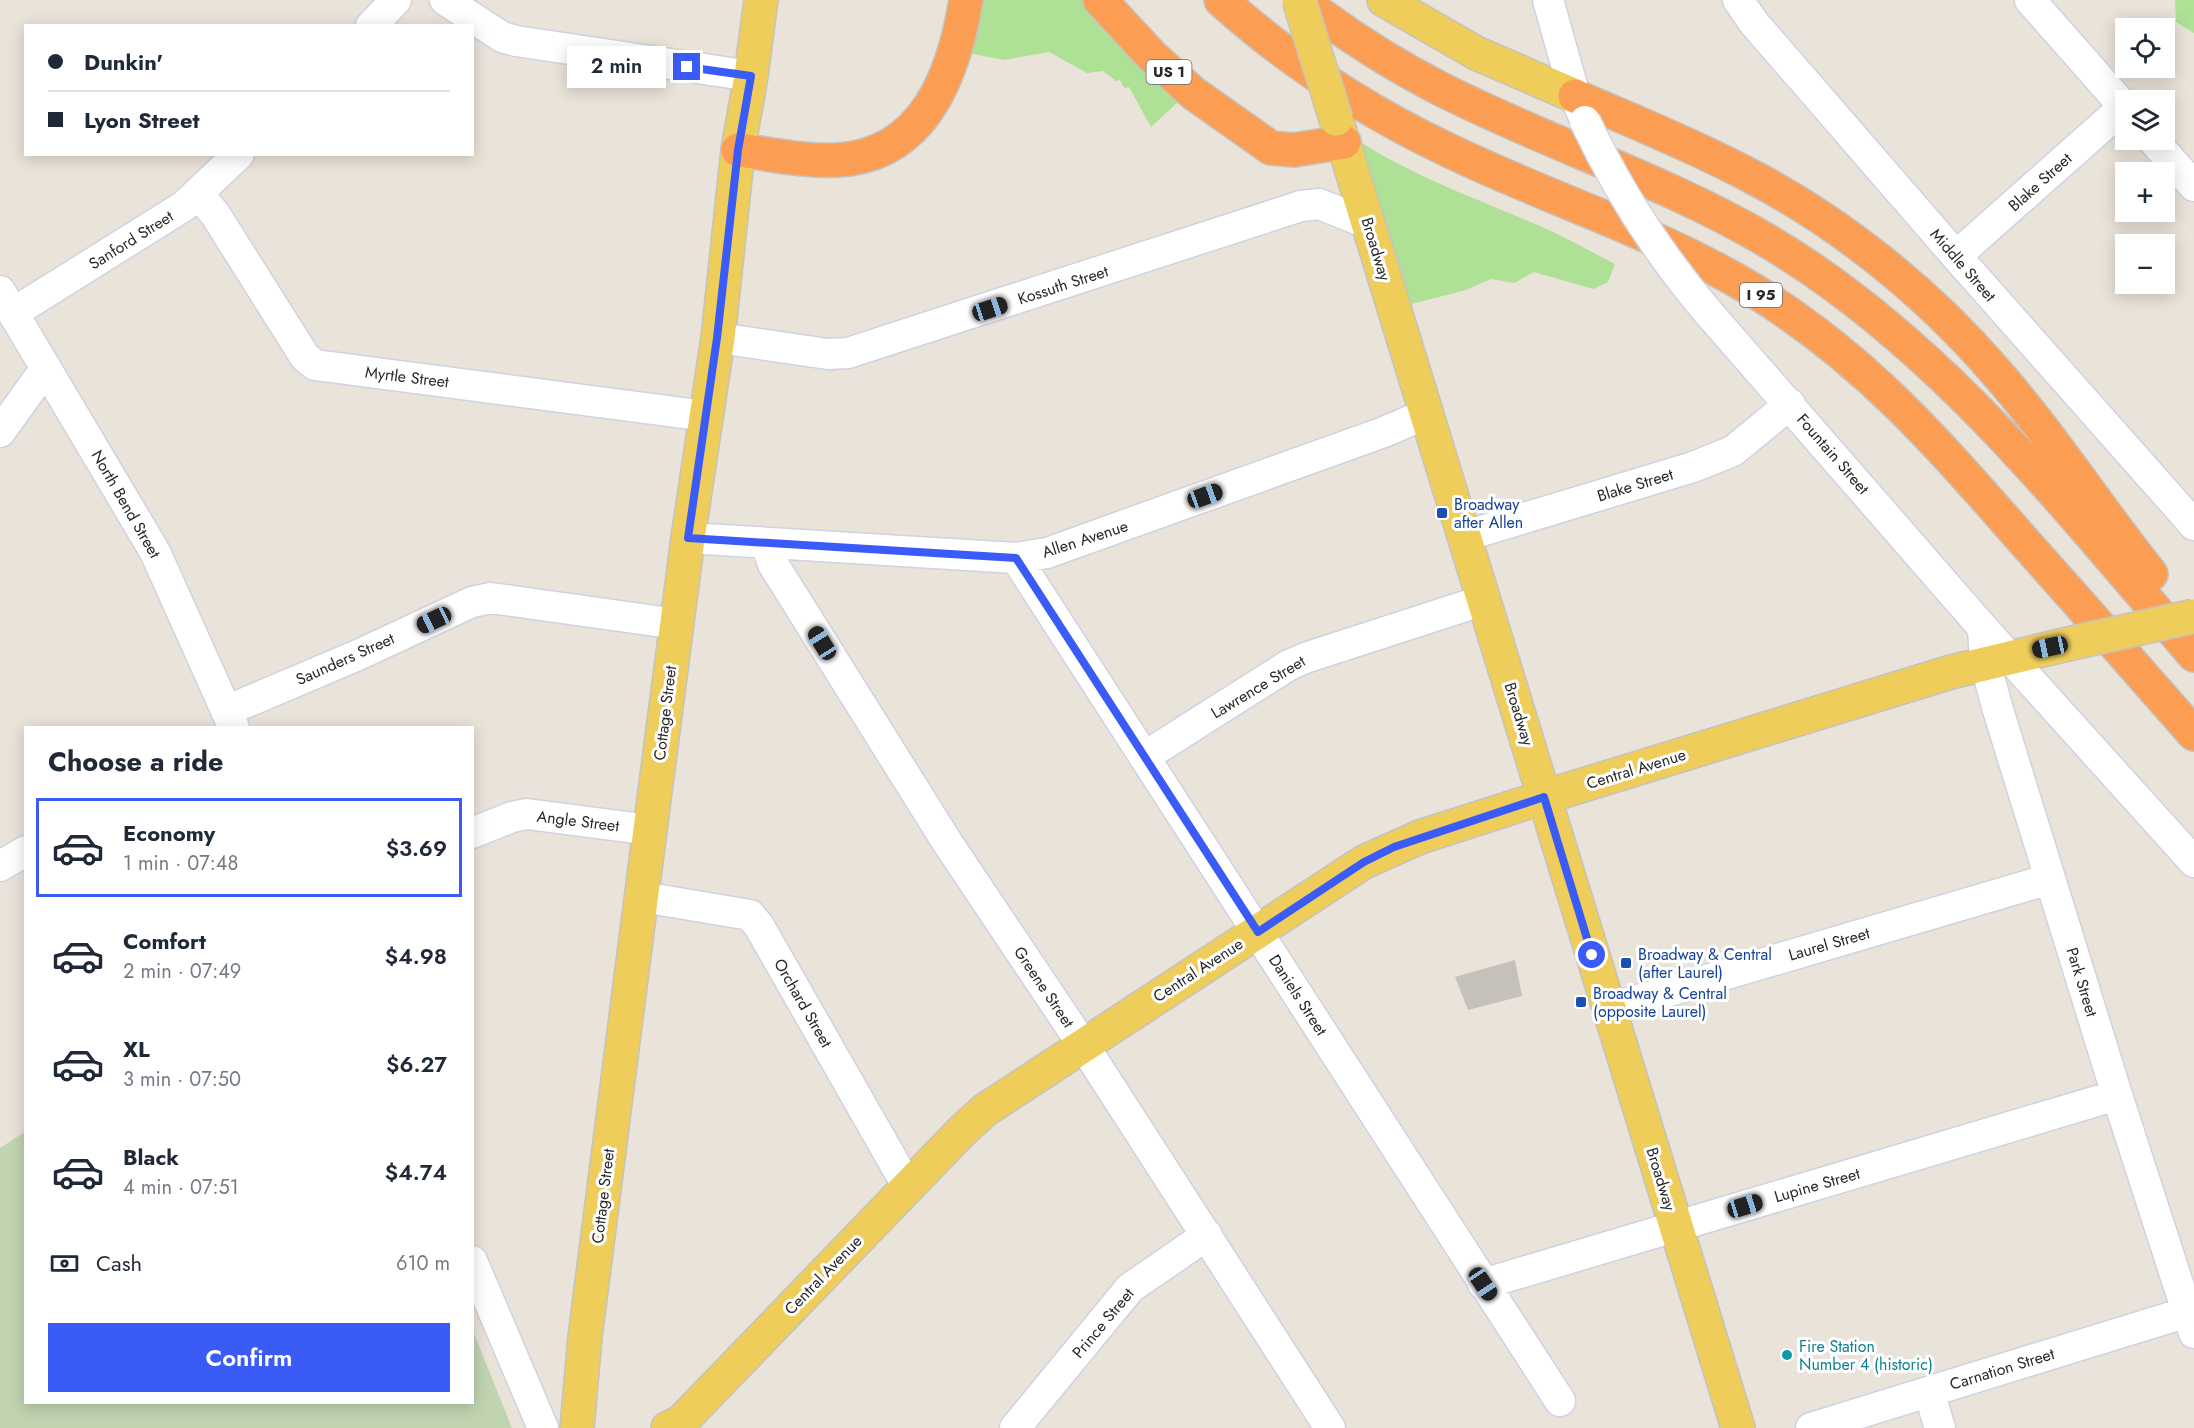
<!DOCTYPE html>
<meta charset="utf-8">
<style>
:root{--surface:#fff;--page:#f6f6f7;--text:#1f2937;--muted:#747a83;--line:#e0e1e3;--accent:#3a5bf6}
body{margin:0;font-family:Jost,sans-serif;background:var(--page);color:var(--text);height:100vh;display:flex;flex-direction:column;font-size:22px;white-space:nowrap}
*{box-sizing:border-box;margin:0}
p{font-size:20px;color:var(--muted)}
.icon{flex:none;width:33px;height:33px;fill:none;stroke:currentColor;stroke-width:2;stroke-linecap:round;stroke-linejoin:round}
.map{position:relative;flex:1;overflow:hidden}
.sheet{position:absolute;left:24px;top:726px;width:450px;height:678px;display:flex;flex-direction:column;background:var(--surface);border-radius:0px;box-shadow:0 3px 15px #0003}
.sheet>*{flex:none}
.guide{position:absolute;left:24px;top:24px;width:450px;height:132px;border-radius:0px;box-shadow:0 3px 15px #0003;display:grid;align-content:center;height:132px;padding:0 24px;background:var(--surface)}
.fabs{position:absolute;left:2115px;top:18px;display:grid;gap:12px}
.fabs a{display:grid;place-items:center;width:60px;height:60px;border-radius:0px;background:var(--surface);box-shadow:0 3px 15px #0003;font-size:30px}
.end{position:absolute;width:27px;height:27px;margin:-14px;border:8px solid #3a5bf6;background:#fff;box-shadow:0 0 0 3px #fff}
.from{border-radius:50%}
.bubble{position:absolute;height:42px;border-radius:0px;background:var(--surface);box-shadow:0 3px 15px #0003;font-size:20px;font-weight:600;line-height:42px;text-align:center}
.car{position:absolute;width:18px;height:36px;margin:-18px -9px;border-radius:8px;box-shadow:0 0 4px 2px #0007;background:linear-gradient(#222 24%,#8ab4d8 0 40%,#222 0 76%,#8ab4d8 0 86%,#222 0)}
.guide b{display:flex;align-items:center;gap:21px;height:57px;font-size:22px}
.guide b+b{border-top:2px solid var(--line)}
.guide i{width:15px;height:15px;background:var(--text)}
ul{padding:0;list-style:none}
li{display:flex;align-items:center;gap:18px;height:99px;margin:0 12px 9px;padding:0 12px;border:3px solid transparent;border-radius:0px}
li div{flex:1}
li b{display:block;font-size:22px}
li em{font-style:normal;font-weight:600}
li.selected{border-color:var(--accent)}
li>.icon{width:54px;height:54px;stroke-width:1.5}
h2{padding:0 24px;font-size:27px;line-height:72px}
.pay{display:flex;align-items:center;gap:15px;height:66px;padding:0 24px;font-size:22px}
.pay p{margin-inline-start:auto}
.action{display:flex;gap:12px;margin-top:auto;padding:12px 24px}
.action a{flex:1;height:69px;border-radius:0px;background:var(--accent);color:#fff;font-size:24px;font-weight:600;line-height:69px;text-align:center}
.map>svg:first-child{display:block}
.green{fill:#aee196}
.cemetery{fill:#c1d4b1}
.building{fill:#c5c0b9}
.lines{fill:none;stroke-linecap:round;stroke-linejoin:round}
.minor-casing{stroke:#cfd2e1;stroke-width:33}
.major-casing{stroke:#c3c3c3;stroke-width:36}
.highway-casing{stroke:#c3c3c3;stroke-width:36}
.minor{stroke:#fff;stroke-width:30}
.major{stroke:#eecd5b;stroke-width:33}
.highway{stroke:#fb9e54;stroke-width:33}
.minor-bridge-casing{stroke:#cfd2e1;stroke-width:33;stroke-linecap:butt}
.major-bridge-casing{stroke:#c3c3c3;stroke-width:36;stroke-linecap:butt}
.minor-bridge{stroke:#fff;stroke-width:30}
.major-bridge{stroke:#eecd5b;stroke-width:33}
.route{stroke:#3a5bf6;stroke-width:8}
.transit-dot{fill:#1a4fb4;stroke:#fff;stroke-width:2}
.culture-dot{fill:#0f9aa8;stroke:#fff;stroke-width:2}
.labels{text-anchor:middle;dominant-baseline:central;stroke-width:6;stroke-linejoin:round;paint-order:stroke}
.shield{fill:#fff;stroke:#686868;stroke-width:1.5}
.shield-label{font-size:15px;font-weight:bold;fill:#282828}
.street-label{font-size:16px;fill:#282828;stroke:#fff}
.transit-label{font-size:16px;fill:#164399;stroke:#fff;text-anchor:start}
.culture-label{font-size:16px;fill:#0d838f;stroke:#fff;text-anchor:start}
</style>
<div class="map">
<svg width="2194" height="1428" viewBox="0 0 2194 1428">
<rect width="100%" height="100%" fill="#eae3d9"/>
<!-- green -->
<path class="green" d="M961,0H1100L1191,90L1151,127L1129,87L1124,88L1120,80L1116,81L1103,71L1087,73L1049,52L1004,60L953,50Z
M2175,0H2194V33L2176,22Z
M1342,129C1399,171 1463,193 1528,221C1558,233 1586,249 1615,264L1608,282L1593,289L1534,272L1514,283L1491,279L1466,290L1396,308Z"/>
<!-- cemetery -->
<path class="cemetery" d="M25,1132L26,1402H472L473,1331L512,1428H0V1148Z"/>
<!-- building -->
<path class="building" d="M1515,960L1522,996L1468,1010L1455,977Z"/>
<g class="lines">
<!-- minor casing -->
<g class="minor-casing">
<path id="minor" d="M445,0L502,37L516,41L751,76
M1548,0L1575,96L1583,115
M1738,0L1754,23L1956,256L2194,525
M2030,0L2126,109
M371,26L396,0
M2153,140L2194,186
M198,194L215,214L305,357L315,365L706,416
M1956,256L2124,107
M0,291L155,552L234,728
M1707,311L1983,628L2194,862
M13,313L184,206L239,154
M718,338L828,354L848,353L1301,206L1319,204L1367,223
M0,432L46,368
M1465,536L1693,467L1733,451L1790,404
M688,538L1016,558L1047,553L1384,432L1426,414
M766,543L773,564L947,842L1093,1060L1330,1428
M1016,558L1560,1401
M1983,628L1985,662L1998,710L2117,1095L2194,1333
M226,711L358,655L472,602L491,598L677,624
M1144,757L1289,665L1308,657L1484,600
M472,833L512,817L527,814L650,830
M0,866L26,851
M643,897L750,915L759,926L908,1187
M1608,1009L2050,879
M472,1261L543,1428
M1483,1284L2117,1095
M1929,1392L1940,1428
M1015,1428L1130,1288L1207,1235
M1811,1428L2194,1310"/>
</g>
<!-- major casing -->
<g class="major-casing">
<path id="major" d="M1384,0L1476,53L1575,96
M1336,119L1738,1428
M577,1428L585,1337L650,830L688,538L718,338L738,150L751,76L761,0
M668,1428L681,1422L962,1131L985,1110L1364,862L1420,837L1544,797L1951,672L2068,644"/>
</g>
<!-- highway casing -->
<g class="highway-casing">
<path id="highway" d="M1100,0L1152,56L1193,93L1271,148L1294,150L1344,142
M1221,0C1289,61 1366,111 1448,150C1549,199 1657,232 1753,290C1865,359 1936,441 2021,538C2079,603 2136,668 2194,734
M1301,0C1344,33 1390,63 1439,88C1546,143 1662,179 1766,240C1938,341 2065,506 2194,655
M1575,96C1632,121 1690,144 1745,173C1839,221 1927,292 1996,372C2052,436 2098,508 2151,574
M738,150C770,154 805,162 838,160C925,155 954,74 966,0"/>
</g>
<!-- minor -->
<use href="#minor" class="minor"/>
<!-- major -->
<use href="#major" class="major"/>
<!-- highway -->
<use href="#highway" class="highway"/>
<!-- minor-bridge casing -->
<g class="minor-bridge-casing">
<path id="minor-bridge" d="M1585,121C1618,191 1657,252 1707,311"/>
</g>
<!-- major-bridge casing -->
<g class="major-bridge-casing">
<path id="major-bridge" d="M1299,0L1336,119
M2068,644L2194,616"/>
</g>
<!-- minor-bridge -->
<use href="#minor-bridge" class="minor-bridge"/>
<!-- major-bridge -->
<use href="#major-bridge" class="major-bridge"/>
</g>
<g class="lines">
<!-- route -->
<path class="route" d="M687,67L751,76L738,150L717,338L688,538L1016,558L1258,932L1364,862L1394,847L1544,797L1592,955"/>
</g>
<!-- markers -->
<g class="transit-dot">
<rect x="1436" y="507" width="12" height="12" rx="3"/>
<rect x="1620" y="957" width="12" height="12" rx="3"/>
<rect x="1575" y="996" width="12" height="12" rx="3"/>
</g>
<circle class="culture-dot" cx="1787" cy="1355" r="6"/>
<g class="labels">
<!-- shield labels -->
<g class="shield">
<rect x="1146.5" y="60" width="45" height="24" rx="4.5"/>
<rect x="1740" y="283" width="42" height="24" rx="4.5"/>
</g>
<g class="shield-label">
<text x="1169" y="72">US 1</text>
<text x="1761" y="295">I 95</text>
</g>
<!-- street labels -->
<g class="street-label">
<text transform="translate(2040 182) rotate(-42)">Blake Street</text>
<text transform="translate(131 240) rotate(-32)">Sanford Street</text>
<text transform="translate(1376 249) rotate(73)">Broadway</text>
<text transform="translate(1963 265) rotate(49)">Middle Street</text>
<text transform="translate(1063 285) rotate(-18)">Kossuth Street</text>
<text transform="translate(407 377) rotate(7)">Myrtle Street</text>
<text transform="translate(1833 454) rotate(49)">Fountain Street</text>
<text transform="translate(1635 485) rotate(-17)">Blake Street</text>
<text transform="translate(126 504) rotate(60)">North Bend Street</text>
<text transform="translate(1085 539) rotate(-18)">Allen Avenue</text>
<text transform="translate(345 659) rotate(-24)">Saunders Street</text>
<text transform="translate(1258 687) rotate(-31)">Lawrence Street</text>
<text transform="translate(665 713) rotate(-83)">Cottage Street</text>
<text transform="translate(1519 714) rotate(73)">Broadway</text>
<text transform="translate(1636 769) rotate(-17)">Central Avenue</text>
<text transform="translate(578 821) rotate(7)">Angle Street</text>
<text transform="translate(1829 944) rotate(-16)">Laurel Street</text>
<text transform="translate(1198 970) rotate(-33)">Central Avenue</text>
<text transform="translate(2082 982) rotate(73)">Park Street</text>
<text transform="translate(1044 987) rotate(56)">Greene Street</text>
<text transform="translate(1298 995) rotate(57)">Daniels Street</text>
<text transform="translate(803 1003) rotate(60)">Orchard Street</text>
<text transform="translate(1661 1179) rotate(73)">Broadway</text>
<text transform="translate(1817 1185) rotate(-16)">Lupine Street</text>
<text transform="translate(603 1196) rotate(-83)">Cottage Street</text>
<text transform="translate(823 1275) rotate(-46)">Central Avenue</text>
<text transform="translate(1103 1323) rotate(-50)">Prince Street</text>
<text transform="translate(2002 1369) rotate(-17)">Carnation Street</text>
</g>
<!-- transit labels -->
<g class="transit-label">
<text x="1454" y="504">Broadway<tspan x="1454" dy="18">after Allen</tspan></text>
<text x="1638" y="954">Broadway &amp; Central<tspan x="1638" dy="18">(after Laurel)</tspan></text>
<text x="1593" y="993">Broadway &amp; Central<tspan x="1593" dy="18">(opposite Laurel)</tspan></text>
</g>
<!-- culture labels -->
<g class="culture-label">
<text x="1799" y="1346">Fire Station<tspan x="1799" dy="18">Number 4 (historic)</tspan></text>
</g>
</g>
</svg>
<div class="fabs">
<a><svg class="icon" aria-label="locate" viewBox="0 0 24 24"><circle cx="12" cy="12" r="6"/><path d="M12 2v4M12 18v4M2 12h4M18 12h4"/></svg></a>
<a><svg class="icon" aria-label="layers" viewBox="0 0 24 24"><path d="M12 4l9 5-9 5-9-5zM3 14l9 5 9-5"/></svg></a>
<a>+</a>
<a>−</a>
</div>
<i class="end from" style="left:1592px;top:955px"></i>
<i class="end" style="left:687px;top:67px"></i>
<div class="bubble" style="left:567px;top:46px;width:99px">2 min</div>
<i class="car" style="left:990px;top:309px;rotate:72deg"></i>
<i class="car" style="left:1205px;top:496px;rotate:70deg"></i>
<i class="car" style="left:434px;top:620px;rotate:245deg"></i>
<i class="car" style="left:822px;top:643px;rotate:328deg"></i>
<i class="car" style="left:2050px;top:647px;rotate:258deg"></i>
<i class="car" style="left:1745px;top:1206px;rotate:73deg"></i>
<i class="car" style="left:1483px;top:1284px;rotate:146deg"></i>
<div class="guide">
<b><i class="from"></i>Dunkin'</b>
<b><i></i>Lyon Street</b>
</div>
<section class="sheet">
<h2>Choose a ride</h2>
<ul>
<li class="selected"><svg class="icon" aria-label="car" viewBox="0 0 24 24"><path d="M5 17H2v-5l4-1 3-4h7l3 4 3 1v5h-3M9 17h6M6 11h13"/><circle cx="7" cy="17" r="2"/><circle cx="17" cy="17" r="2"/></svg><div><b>Economy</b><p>1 min · 07:48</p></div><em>$3.69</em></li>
<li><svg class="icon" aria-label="car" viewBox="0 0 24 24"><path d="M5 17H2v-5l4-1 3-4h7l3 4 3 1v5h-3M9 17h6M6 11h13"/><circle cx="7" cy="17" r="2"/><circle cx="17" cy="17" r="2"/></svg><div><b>Comfort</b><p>2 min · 07:49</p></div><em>$4.98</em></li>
<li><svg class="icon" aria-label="car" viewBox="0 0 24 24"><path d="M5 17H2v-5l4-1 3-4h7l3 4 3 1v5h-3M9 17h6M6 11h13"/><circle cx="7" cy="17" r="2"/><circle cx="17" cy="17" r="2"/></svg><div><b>XL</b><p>3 min · 07:50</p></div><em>$6.27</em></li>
<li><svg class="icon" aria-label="car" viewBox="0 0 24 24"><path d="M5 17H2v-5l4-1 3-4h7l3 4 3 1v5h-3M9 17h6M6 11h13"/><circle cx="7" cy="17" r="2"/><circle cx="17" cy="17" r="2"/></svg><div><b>Black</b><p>4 min · 07:51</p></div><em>$4.74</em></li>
</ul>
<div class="pay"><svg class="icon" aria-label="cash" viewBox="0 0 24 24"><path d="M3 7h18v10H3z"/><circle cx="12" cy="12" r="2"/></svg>Cash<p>610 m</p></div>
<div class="action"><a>Confirm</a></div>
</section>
</div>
